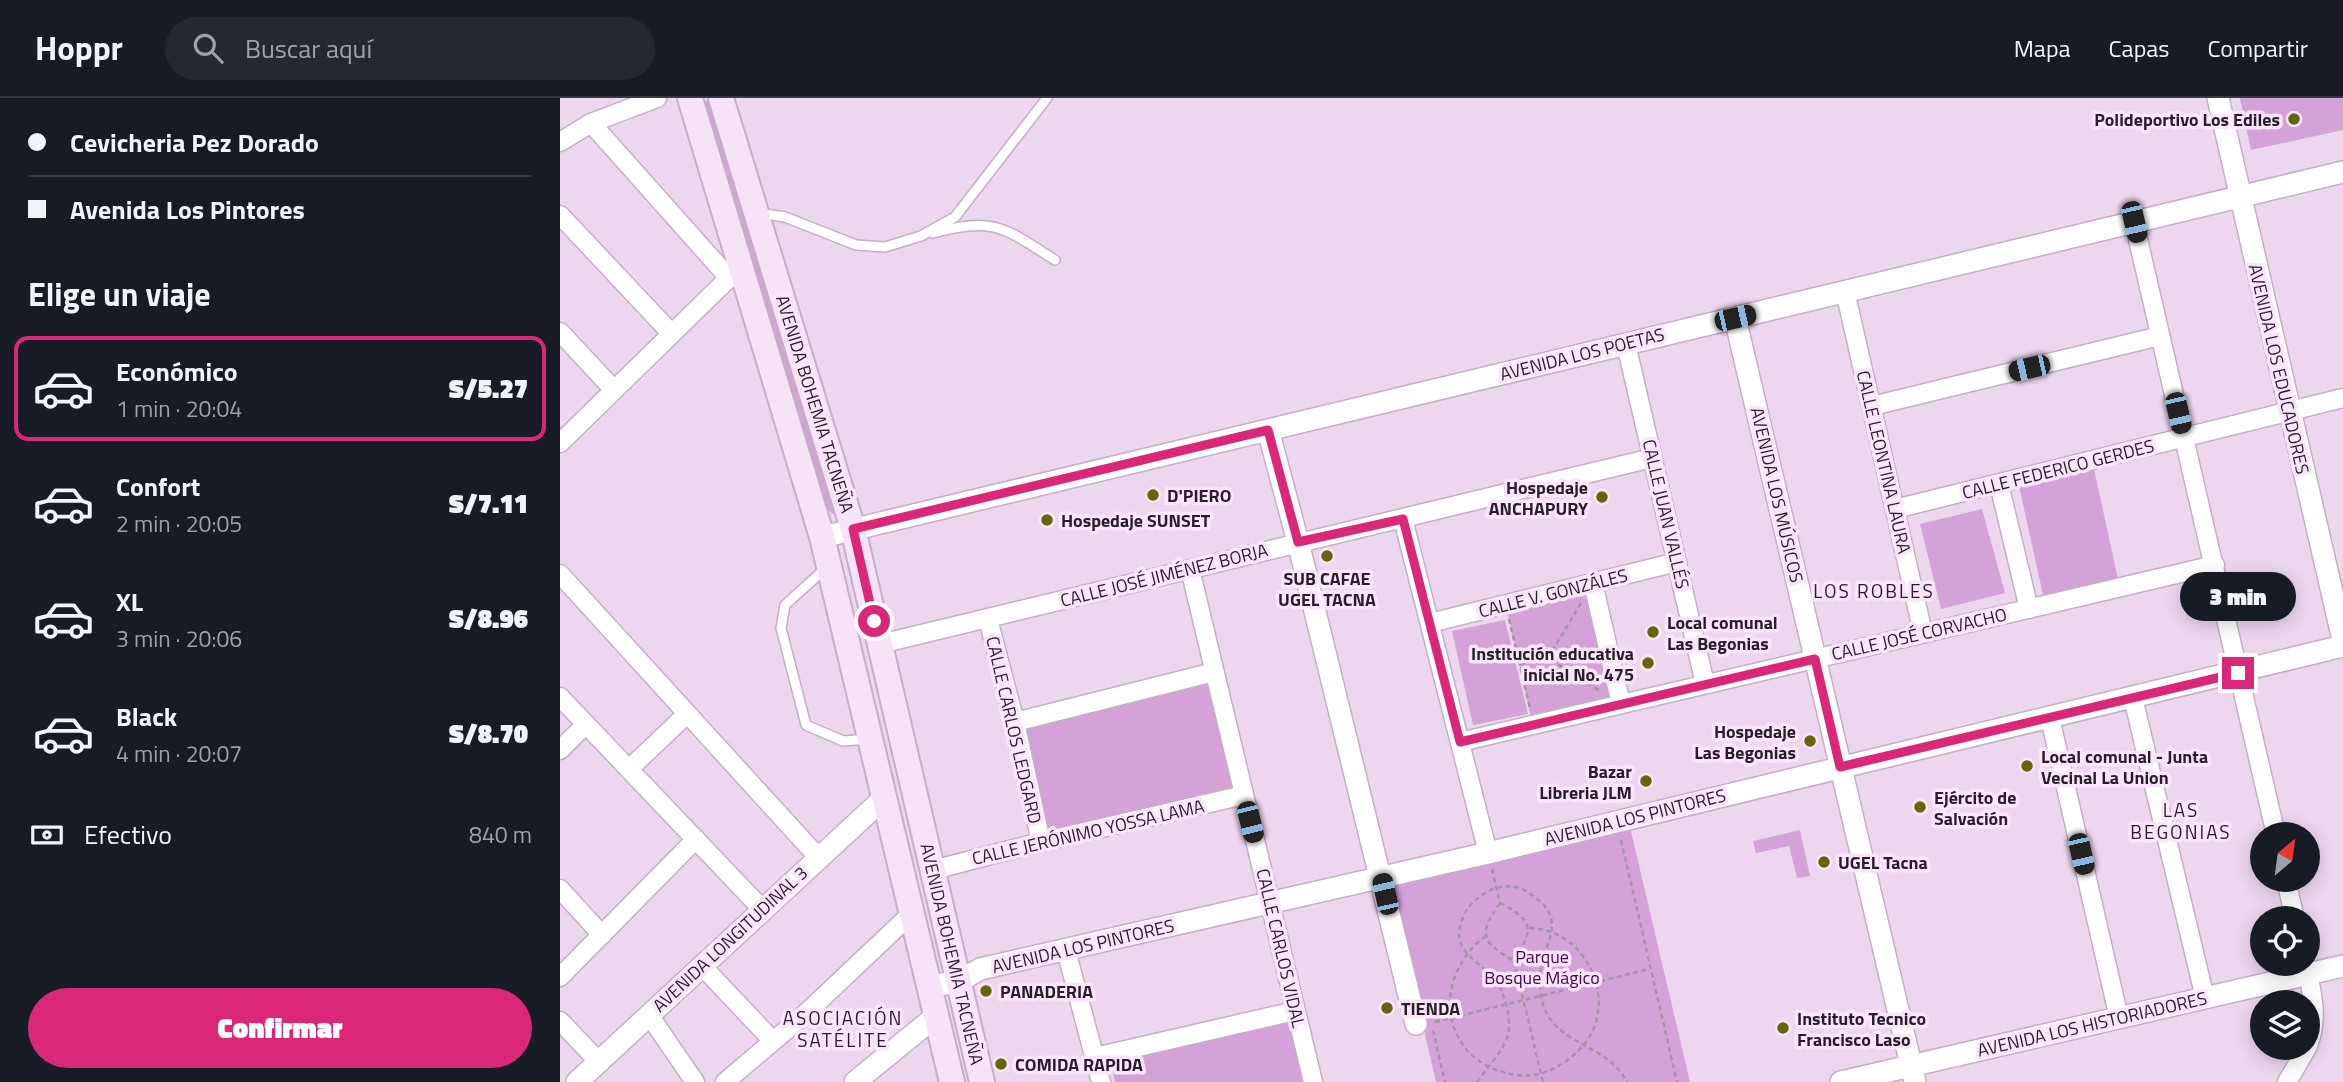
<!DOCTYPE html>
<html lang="es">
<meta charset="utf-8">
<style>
:root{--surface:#171b24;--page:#242831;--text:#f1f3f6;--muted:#9ea1a6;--line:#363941;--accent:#db2777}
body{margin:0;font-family:"Titillium Web",sans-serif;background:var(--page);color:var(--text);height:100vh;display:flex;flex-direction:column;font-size:26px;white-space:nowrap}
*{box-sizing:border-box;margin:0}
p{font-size:23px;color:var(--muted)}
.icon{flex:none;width:38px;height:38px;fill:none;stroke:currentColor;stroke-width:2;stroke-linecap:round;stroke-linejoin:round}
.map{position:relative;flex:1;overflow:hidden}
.drawer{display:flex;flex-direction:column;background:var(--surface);width:560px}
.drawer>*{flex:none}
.top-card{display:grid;align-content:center;height:154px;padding:0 28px;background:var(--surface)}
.needle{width:46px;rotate:29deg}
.fabs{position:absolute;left:1690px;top:724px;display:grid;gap:14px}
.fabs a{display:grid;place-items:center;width:70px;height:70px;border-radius:50%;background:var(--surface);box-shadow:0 4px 18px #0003;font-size:35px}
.end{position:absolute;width:32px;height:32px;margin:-16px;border:9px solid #db2777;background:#fff;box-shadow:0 0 0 4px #fff}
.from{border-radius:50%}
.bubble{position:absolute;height:49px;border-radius:24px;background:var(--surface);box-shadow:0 4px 18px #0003;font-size:23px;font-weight:800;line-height:49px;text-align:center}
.car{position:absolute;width:21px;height:42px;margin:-21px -10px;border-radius:9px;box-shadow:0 0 5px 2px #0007;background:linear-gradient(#222 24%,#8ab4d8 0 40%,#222 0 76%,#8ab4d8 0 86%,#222 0)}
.top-card b{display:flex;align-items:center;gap:24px;height:66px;font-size:26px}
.top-card b+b{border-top:2px solid var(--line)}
.top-card i{width:18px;height:18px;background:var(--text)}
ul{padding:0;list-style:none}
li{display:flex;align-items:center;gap:21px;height:105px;margin:0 14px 10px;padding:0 14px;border:4px solid transparent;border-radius:14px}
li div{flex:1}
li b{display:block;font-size:26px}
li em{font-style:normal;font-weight:800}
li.current{border-color:var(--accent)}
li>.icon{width:63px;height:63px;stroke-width:1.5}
h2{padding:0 28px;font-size:32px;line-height:84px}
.pay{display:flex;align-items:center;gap:18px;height:77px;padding:0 28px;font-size:26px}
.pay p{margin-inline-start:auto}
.cta{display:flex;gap:14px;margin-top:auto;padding:14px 28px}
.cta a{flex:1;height:80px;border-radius:42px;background:var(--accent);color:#fff;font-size:28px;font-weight:800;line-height:80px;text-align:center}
header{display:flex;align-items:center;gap:42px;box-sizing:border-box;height:98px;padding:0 35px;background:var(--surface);border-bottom:2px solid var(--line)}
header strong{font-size:33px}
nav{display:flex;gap:38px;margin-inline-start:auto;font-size:24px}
.search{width:490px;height:63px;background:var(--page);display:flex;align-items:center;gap:18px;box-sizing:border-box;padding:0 24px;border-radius:38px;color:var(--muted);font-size:26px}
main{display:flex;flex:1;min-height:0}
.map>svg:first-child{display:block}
.green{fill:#d4a2d8}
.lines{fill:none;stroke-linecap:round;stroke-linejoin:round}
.service-casing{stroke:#c4afc6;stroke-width:12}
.minor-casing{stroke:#c4afc6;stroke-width:21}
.tertiary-casing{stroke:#c4afc6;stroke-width:24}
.secondary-casing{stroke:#c4afc6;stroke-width:28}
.path{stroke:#a493a6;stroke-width:2.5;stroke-dasharray:5 3.5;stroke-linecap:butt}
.service{stroke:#fff;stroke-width:9}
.minor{stroke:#fff;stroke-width:18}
.tertiary{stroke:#fff;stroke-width:21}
.secondary{stroke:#f6e3f8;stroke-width:24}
.route{stroke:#db2777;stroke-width:9}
.poi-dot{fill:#626809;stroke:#fbe5fc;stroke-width:2.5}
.labels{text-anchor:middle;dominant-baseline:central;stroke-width:7;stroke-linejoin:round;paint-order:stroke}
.poi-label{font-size:18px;font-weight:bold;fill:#271f28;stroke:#fbe5fc;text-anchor:start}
.street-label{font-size:18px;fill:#271f28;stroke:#fbe5fc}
.park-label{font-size:18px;fill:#44084a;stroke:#fbe5fc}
.neighbourhood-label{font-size:19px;letter-spacing:2px;fill:#271f28;stroke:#fbe5fc}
</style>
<header>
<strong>Hoppr</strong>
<div class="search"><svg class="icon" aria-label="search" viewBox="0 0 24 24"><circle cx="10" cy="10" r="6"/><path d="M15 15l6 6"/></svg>Buscar aquí</div>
<nav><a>Mapa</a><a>Capas</a><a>Compartir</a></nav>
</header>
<main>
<section class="drawer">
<div class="top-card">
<b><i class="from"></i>Cevicheria Pez Dorado</b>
<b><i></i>Avenida Los Pintores</b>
</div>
<h2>Elige un viaje</h2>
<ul>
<li class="current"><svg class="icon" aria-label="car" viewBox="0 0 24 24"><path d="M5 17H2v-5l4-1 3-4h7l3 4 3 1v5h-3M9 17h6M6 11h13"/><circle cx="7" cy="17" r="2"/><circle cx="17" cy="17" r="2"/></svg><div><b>Económico</b><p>1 min · 20:04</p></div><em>S/5.27</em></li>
<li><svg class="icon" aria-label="car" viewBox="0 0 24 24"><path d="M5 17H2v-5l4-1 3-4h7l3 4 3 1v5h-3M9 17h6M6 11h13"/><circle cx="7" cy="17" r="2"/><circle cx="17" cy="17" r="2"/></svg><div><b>Confort</b><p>2 min · 20:05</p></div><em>S/7.11</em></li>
<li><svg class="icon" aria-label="car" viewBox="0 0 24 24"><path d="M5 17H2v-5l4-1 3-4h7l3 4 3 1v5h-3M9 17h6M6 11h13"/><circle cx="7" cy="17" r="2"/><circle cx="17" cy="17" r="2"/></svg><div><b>XL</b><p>3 min · 20:06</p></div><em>S/8.96</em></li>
<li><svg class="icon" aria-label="car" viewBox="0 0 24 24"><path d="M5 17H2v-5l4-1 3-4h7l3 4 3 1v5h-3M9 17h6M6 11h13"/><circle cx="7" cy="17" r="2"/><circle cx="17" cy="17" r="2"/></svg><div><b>Black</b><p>4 min · 20:07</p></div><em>S/8.70</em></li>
</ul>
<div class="pay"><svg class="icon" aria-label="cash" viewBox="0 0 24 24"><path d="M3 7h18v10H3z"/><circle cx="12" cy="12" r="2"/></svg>Efectivo<p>840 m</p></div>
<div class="cta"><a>Confirmar</a></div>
</section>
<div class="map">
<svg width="1783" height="984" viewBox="0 0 1783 984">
<rect width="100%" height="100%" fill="#edd7ef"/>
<!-- green -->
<path class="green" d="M1680,0H1783V32L1691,52Z
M154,1L280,413L273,416L268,412L143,4Z
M1534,371L1558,481L1483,497L1459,388Z
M1422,411L1445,495L1381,511L1360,426Z
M1025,497L1051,600L971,619L948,517Z
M945,522L968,616L913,627L892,533Z
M645,586L652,590L676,687L672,692L490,736L484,733L462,635L465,628Z
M1070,729L1130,984H876L830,785Z
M1240,732L1250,778L1237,780L1229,748L1196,755L1193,743Z
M730,921L744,984H555L550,960Z"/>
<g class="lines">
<!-- service casing -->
<g class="service-casing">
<path id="service" d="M198,115L225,119L296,147L325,149L361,138L395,119L487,0
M373,135C435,119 443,129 495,162
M267,469L225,507L221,530L246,627L283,643L310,641"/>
</g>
<!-- minor casing -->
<g class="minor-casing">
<path id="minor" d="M31,25L169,180
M0,44L31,25L97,0
M0,117L111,235
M1574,124L1716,737
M1285,193L1363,535
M0,234L54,292
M1066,246L1145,586
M1312,308L1600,238
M0,345L169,180L184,178
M1439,386L1469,511
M1335,411L1783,300
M843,421L928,755
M630,471L753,984
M0,476L258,759
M1033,485L1061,606
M428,521L455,624L481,744
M870,525L1117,464
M320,546L1092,360
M0,599L202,811
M1573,600L1645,900
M1490,620L1559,920
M455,624L654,574
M900,644L1655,467
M0,652L26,626
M69,671L127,616
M373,772L481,744L684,697
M1726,782L1735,821
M0,791L42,837
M506,852L541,984
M1746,866C1752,895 1759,919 1748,948
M142,868L213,943
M0,879L136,741
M89,917L135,984
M0,923L39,964
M535,959L735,913
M165,984L243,918L351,816
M1727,984L1747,950"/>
</g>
<!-- tertiary casing -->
<g class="tertiary-casing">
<path id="tertiary" d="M1658,0L1783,542
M1175,220L1355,984
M708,332L738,444L856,926
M262,439L1783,74
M369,888L398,884L420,871L928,755L1783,548
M17,984L324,700
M295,984L376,918
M1281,984L1783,868"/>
</g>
<!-- secondary casing -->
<g class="secondary-casing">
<path id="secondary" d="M130,0L262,439L392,984
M161,0L293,431L422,984"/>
</g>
<!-- path -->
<path class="path" d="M1021,505L988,560L1040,593
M949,521L970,610
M961,566L988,560
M1061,742L1117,984
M932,771L940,805
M940,805C975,823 973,832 954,863C922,844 917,837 940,805Z
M926,838C877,873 876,948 936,972C950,977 968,980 983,975C1009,966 1035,943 1038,914C1044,872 1011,830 969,830
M954,863L983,984
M875,924L1089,871
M873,932L885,984
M917,984C927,969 949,948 949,929C949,916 946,899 939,888C921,859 885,856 905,815C910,805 923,795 933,791C945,787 958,787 969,795C1006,819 989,836 981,869C978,882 980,904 987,916C1006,949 1047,947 1067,984"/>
<!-- service -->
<use href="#service" class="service"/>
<!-- minor -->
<use href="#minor" class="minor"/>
<!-- tertiary -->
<use href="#tertiary" class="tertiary"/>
<!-- secondary -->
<use href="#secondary" class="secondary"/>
</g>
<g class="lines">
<!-- route -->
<path class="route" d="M314,523L293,431L708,332L738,444L843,421L900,644L1255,561L1280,669L1678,575"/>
</g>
<!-- markers -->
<g class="poi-dot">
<circle cx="1734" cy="21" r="7"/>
<circle cx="593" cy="397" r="7"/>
<circle cx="1042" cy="399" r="7"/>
<circle cx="487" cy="422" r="7"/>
<circle cx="767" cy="458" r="7"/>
<circle cx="1093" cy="534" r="7"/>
<circle cx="1088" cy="565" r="7"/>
<circle cx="1250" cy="643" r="7"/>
<circle cx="1467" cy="668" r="7"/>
<circle cx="1086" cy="683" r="7"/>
<circle cx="1360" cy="709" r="7"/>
<circle cx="1264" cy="764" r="7"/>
<circle cx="426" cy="893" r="7"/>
<circle cx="827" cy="910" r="7"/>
<circle cx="1223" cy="930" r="7"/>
<circle cx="441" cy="966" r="7"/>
</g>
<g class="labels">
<!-- poi labels -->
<g class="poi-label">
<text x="1720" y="21" text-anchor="end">Polideportivo Los Ediles</text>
<text x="1028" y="389" text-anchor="end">Hospedaje<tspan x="1028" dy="21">ANCHAPURY</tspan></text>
<text x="607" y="397">D'PIERO</text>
<text x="501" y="422">Hospedaje SUNSET</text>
<text x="767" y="480" text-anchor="middle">SUB CAFAE<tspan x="767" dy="21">UGEL TACNA</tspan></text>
<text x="1107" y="524">Local comunal<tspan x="1107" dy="21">Las Begonias</tspan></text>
<text x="1074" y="555" text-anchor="end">Institución educativa<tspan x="1074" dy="21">inicial No. 475</tspan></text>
<text x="1236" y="633" text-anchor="end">Hospedaje<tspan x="1236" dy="21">Las Begonias</tspan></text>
<text x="1481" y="658">Local comunal - Junta<tspan x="1481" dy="21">Vecinal La Union</tspan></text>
<text x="1072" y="673" text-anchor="end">Bazar<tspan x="1072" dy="21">Libreria JLM</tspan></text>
<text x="1374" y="699">Ejército de<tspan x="1374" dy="21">Salvación</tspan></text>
<text x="1278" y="764">UGEL Tacna</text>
<text x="440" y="893">PANADERIA</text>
<text x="841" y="910">TIENDA</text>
<text x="1237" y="920">Instituto Tecnico<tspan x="1237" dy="21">Francisco Laso</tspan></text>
<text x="455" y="966">COMIDA RAPIDA</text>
</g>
<!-- street labels -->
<g class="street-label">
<text transform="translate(1022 256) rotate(-14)">AVENIDA LOS POETAS</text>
<text transform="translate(1719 271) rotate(77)">AVENIDA LOS EDUCADORES</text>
<text transform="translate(255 306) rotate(73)">AVENIDA BOHEMIA TACNEÑA</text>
<text transform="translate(1324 364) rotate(77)">CALLE LEONTINA LAURA</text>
<text transform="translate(1498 371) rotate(-14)">CALLE FEDERICO GERDES</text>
<text transform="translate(1217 397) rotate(77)">AVENIDA LOS MÚSICOS</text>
<text transform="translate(1106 416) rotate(77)">CALLE JUAN VALLÉS</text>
<text transform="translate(604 477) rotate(-14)">CALLE JOSÉ JIMÉNEZ BORJA</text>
<text transform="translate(993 495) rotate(-14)">CALLE V. GONZÁLES</text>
<text transform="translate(1359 536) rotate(-13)">CALLE JOSÉ CORVACHO</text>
<text transform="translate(454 632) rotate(77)">CALLE CARLOS LEDGARD</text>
<text transform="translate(1075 719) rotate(-14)">AVENIDA LOS PINTORES</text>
<text transform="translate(528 734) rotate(-13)">CALLE JERÓNIMO YOSSA LAMA</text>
<text transform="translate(170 841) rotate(-43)">AVENIDA LONGITUDINAL 3</text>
<text transform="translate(523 848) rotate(-13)">AVENIDA LOS PINTORES</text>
<text transform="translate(721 850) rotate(77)">CALLE CARLOS VIDAL</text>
<text transform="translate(392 856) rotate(77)">AVENIDA BOHEMIA TACNEÑA</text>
<text transform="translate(1532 926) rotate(-13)">AVENIDA LOS HISTORIADORES</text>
</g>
<!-- park labels -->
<g class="park-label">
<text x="982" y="858">Parque<tspan x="982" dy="21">Bosque Mágico</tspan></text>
</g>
<!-- neighbourhood labels -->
<g class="neighbourhood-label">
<text x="1314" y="492">LOS ROBLES</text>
<text x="1621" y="711">LAS<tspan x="1621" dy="22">BEGONIAS</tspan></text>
<text x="283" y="919">ASOCIACIÓN<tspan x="283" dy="22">SATÉLITE</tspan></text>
</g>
</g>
</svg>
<div class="fabs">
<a><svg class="needle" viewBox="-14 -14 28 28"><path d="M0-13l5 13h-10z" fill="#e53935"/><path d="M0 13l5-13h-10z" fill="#9ea1a6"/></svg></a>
<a><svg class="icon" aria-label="locate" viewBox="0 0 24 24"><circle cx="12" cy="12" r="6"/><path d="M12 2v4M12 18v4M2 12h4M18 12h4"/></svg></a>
<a><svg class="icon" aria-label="layers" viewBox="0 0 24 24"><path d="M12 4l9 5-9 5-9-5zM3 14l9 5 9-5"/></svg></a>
</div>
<i class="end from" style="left:314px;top:523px"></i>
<i class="end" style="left:1678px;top:575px"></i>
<div class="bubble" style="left:1620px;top:474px;width:116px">3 min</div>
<i class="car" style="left:1574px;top:124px;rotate:167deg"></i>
<i class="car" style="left:1175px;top:220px;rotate:77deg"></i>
<i class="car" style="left:1469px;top:270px;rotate:257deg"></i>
<i class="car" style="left:1618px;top:315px;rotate:167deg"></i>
<i class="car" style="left:690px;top:724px;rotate:166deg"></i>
<i class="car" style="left:1521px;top:756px;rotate:167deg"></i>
<i class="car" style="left:825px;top:796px;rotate:347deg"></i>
</div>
</main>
